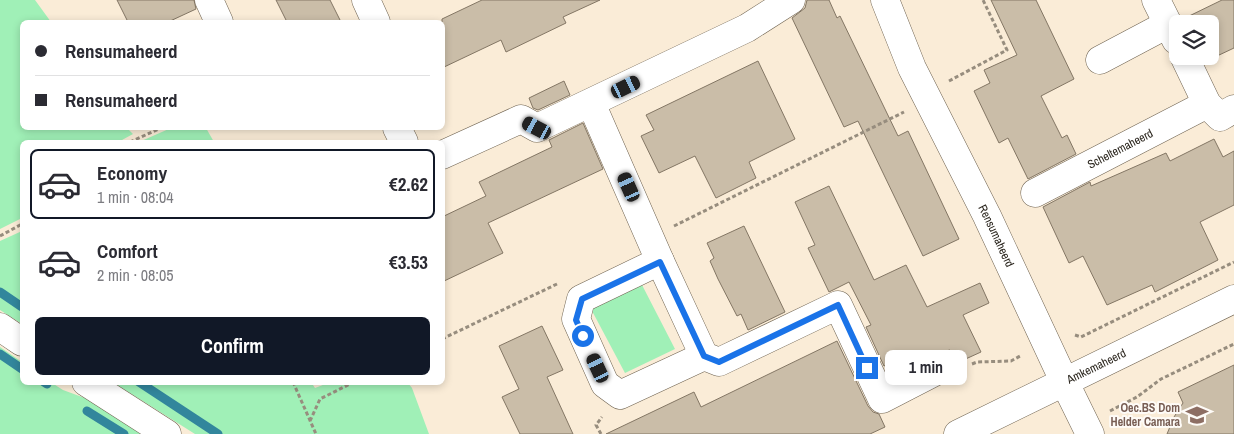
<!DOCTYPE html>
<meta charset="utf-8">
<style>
:root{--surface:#fff;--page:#f7f7f7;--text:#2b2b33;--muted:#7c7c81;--line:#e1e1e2;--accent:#111827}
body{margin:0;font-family:"Archivo Narrow",sans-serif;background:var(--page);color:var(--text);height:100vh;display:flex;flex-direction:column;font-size:19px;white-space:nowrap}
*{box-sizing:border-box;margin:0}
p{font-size:16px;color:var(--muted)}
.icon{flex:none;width:28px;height:28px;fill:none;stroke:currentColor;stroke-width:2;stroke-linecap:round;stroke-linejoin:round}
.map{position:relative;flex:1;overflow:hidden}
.panel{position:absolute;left:20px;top:140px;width:425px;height:245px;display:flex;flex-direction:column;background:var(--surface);border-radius:8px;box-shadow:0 2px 8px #0003}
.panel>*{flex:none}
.top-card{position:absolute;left:20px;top:20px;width:425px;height:110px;border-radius:8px;box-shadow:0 2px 8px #0003;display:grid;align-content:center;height:110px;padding:0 15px;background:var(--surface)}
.buttons{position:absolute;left:1169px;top:15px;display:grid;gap:10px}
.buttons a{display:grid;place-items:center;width:50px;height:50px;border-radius:8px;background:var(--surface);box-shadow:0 2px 8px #0003;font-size:25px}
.end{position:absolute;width:22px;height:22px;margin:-11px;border:6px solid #1a73e8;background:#fff;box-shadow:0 0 0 2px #fff}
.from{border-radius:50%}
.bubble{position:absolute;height:35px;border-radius:8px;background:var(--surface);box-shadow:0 2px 8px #0003;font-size:16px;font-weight:700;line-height:35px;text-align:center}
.car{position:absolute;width:15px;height:30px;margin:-15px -8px;border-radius:6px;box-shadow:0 0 4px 1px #0007;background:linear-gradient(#222 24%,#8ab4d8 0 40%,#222 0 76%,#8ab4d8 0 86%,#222 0)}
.top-card b{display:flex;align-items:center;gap:18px;height:48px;font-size:19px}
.top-card b+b{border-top:1px solid var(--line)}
.top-card i{width:12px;height:12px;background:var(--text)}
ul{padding:9px 0 0;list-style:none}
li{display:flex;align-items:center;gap:15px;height:70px;margin:0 10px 8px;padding:0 5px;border:2px solid transparent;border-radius:8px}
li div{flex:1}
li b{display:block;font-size:19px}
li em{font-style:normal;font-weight:700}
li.current{border-color:var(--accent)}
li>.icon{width:45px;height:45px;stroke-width:1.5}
.primary-button{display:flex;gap:10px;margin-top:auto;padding:10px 15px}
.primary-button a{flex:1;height:58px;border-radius:8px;background:var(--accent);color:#fff;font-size:20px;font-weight:700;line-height:58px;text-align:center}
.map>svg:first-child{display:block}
.green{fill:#a0f0b7}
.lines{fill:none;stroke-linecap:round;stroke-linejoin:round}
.stream{stroke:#32869c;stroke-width:9}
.building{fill:#cabda8;stroke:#837664}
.minor-casing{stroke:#6f6351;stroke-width:29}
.path{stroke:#978d7e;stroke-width:3;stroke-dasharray:4 2.5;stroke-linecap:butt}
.minor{stroke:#fff;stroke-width:28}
.route{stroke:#1a73e8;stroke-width:6}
.labels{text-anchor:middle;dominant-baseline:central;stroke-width:4;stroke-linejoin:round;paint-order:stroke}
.street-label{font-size:12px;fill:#2c271f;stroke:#fefbf7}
.education-label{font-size:12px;font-weight:bold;fill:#785e54;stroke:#fefbf7;text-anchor:end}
</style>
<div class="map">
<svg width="1234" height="434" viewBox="0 0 1234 434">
<rect width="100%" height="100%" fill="#faecd7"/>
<!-- green -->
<path class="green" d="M0,0H35L51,22H22V128H127L133,134L122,140L100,142H22V218L0,229Z
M171,128H206L214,142H139Z
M22,231V324L0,310V241Z
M641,283L675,349L625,373L591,309Z
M0,347L22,362V382L52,383L63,390L93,401L142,434H0Z
M311,382L315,388L328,383H408L412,388L429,434H195L114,383Z"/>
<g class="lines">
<!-- stream -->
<path class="stream" d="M0,292L22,307
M0,354L22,369
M44,382L47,384
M139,382L218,434
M87,411L124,434"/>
</g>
<!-- building -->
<path class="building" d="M117,0H194L196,9L168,22H128Z
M276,0H330L341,22H287Z
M482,0H600L563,17L566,23L506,52L501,40L442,68V19Z
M807,0H829L837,18L840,16L898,136L908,131L959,239L923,256L858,121L844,127L792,18L805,8Z
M991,0H1036L1074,79L1041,96L1062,138L1067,135L1076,154L1028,179L1008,138L999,143L974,91L990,83L984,70L1017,55Z
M1222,0H1234V48L1217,56L1210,42V24H1185L1183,19Z
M758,61L795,139L749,162L756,178L716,198L695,156L659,173L641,136L654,130L646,115Z
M564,81L570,95L538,110L533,108L529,98Z
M583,123L603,169L488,223L503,253L442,282V217L486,196L479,182L552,147L549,140Z
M1214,139L1223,157L1234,151V205L1200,222L1218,260L1155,292L1152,285L1107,305L1083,256L1069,263L1043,207L1090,182L1091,186L1166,153L1170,161Z
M829,186L874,280L906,265L927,307L980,283L989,303L963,315L981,352L959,362L950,350L937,353L910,367L905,356L884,366L866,327L871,325L849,282L829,292L808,248L815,245L795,202Z
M744,226L785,312L748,330L741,314L737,316L718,279L710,261L714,258L707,243Z
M542,326L563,370L547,377L573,434H520L502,397L519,389L499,346Z
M837,341L868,406L873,412L879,414L885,427L870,434H606L694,392L701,407Z
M1234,365V434H1167L1174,417L1183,403L1178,392Z"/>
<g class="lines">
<!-- minor casing -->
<g class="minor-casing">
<g id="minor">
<path d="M209,0L219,22"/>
<path d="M366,0L376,22"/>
<path id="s1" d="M885,0L912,68L987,216L1064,381L1090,434"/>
<path d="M1156,0L1176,40"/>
<path d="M1184,56L1207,104L1220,117L1234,109"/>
<path d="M1100,60L1168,24"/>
<path d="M591,103L660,261L704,356L719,362L838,305L882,399L944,367"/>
<path d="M397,128L404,142"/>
<path d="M442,155L521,119L537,128L747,28L791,0"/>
<path id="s2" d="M1035,193L1207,104"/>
<path d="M660,261L581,299L576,319L605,384L620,395L704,356"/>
<path d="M0,327L22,342"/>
<path d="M86,382L167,434"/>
<path id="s3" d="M958,434L1234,299"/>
</g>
</g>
<!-- path -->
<path class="path" d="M949,81L1007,50L983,0
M130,142L161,128
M674,226L904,112
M0,236L22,224
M1075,335L1081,337L1234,262
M442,339L557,284
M972,364L977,362L1011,361L1022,355
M293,382L316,434
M1110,411L1137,397L1161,379L1234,344
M310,421L320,399L354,382
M601,434L596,425L602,417"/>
<!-- minor -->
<use href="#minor" class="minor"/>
</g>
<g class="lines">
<!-- route -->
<path class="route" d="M583,336L576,320L582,299L660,262L704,356L719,362L838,305L867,368"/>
</g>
<!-- icons -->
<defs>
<g id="school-bare" transform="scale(1.725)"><path d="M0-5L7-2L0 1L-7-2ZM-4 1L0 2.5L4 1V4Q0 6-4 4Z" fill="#8d6e63" stroke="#fefbf7" stroke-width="2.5" paint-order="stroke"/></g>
</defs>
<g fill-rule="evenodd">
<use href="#school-bare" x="1197" y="415"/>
</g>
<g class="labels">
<!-- street labels -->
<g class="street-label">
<text stroke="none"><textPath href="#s2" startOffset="96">Scheltemaheerd</textPath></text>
<text stroke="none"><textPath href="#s1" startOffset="261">Rensumaheerd</textPath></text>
<text stroke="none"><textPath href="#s3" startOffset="154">Amkemaheerd</textPath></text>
</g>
<!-- education labels -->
<g class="education-label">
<text x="1180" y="408">Oec.BS Dom<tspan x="1180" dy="14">Helder Camara</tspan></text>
</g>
</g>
</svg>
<div class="buttons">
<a><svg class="icon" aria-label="layers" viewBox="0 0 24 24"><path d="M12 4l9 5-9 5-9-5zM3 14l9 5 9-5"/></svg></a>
</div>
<i class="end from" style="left:583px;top:336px"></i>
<i class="end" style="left:867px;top:368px"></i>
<div class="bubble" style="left:885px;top:350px;width:82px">1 min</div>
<i class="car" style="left:626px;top:87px;rotate:64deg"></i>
<i class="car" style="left:537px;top:128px;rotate:298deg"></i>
<i class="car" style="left:629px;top:187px;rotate:336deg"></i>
<i class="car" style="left:598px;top:368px;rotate:335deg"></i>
<div class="top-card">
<b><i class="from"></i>Rensumaheerd</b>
<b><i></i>Rensumaheerd</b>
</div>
<section class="panel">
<ul>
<li class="current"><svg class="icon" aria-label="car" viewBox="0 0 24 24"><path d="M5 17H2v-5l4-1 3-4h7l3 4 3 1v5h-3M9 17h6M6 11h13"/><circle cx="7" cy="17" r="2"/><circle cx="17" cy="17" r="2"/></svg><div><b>Economy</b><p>1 min · 08:04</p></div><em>€2.62</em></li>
<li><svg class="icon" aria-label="car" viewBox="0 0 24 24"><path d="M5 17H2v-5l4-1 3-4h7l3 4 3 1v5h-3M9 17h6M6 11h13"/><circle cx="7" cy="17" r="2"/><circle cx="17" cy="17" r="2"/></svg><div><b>Comfort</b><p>2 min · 08:05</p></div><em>€3.53</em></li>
</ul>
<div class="primary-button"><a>Confirm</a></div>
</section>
</div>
